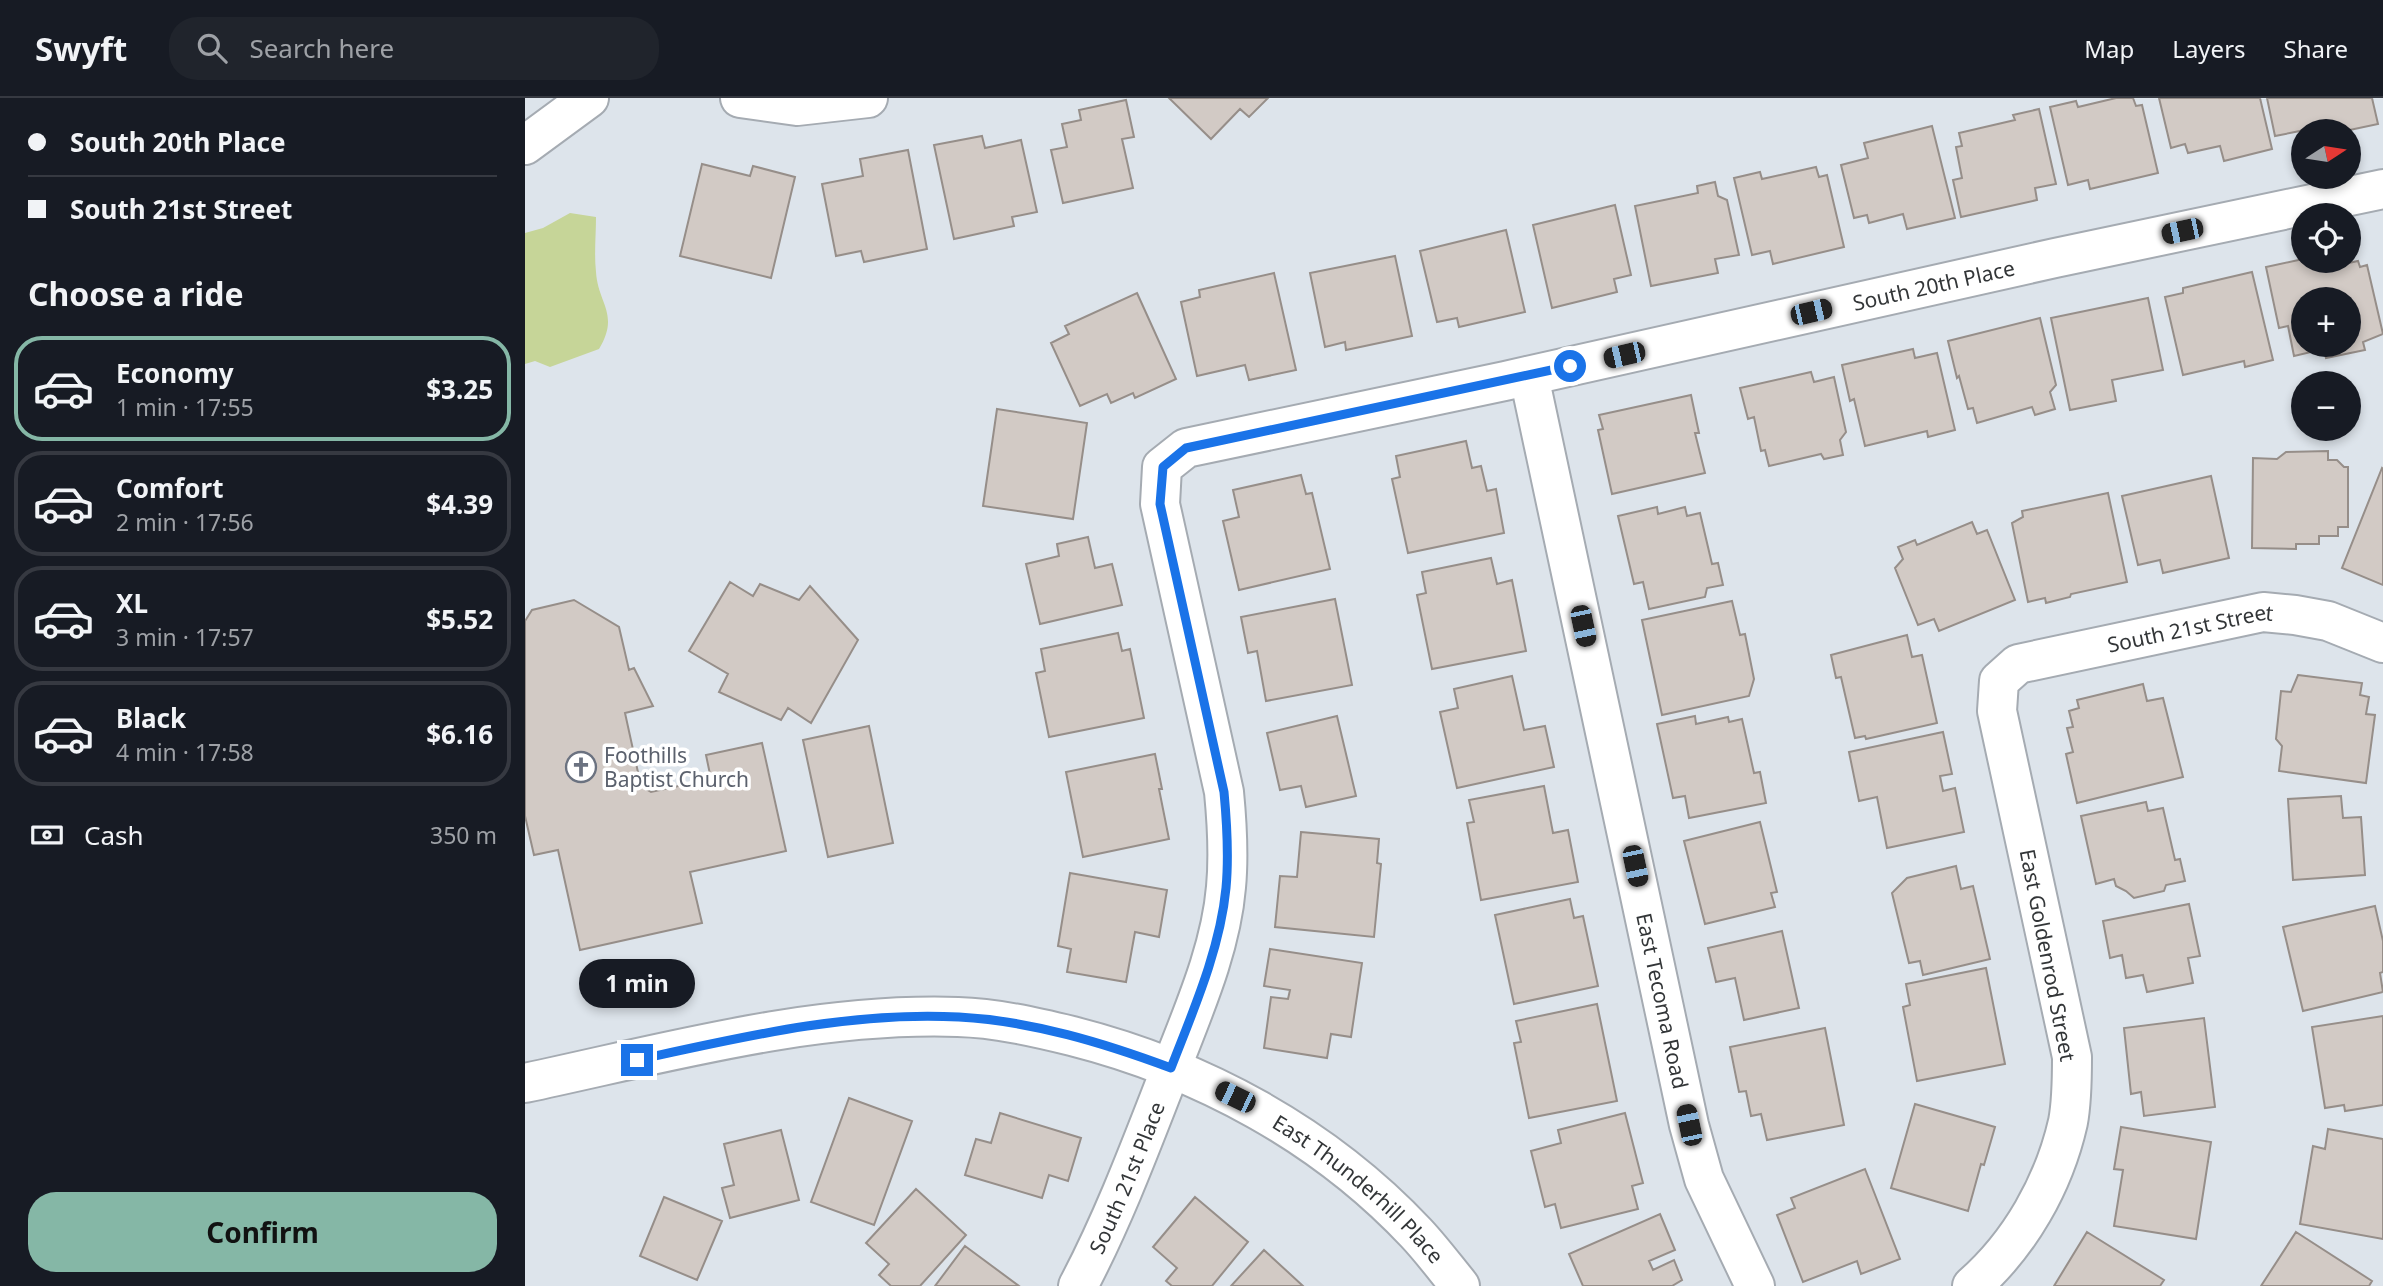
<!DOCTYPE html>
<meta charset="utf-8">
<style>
:root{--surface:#171b24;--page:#20242c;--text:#f1f3f6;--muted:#9ea1a6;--line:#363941;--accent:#85b7a6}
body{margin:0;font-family:"Noto Sans",sans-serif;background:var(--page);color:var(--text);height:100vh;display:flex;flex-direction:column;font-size:26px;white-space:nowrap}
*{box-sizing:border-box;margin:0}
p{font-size:23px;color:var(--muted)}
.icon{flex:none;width:38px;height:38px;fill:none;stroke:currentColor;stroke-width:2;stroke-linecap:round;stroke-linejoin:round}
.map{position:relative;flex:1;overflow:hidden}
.panel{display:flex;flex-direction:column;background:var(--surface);width:525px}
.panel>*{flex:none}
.hud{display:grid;align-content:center;height:154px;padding:0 28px;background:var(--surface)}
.needle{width:46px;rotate:78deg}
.fabs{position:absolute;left:1766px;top:21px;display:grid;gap:14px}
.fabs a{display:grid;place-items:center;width:70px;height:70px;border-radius:50%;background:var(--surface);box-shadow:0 4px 10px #0003;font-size:35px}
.end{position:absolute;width:32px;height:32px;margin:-16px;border:9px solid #1a73e8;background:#fff;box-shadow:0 0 0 4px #fff}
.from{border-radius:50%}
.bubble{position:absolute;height:49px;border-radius:24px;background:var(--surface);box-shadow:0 4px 10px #0003;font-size:23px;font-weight:700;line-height:49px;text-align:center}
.car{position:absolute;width:21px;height:42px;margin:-21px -10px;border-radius:9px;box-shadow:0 0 5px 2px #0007;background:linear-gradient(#222 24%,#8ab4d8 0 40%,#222 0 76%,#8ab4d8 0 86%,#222 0)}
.hud b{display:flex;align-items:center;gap:24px;height:66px;font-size:26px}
.hud b+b{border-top:2px solid var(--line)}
.hud i{width:18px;height:18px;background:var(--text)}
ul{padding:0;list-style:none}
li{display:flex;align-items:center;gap:21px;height:105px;margin:0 14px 10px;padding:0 14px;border:4px solid var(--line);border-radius:28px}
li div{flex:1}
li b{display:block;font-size:26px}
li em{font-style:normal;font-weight:700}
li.selected{border-color:var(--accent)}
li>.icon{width:63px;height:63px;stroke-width:1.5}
h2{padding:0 28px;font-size:32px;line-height:84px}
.pay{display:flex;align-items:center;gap:18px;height:77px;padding:0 28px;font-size:26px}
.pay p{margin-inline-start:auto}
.action{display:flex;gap:14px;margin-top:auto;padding:14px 28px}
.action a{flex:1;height:80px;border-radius:28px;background:var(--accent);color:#111;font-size:28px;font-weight:700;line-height:80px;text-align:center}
header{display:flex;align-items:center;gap:42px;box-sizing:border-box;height:98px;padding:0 35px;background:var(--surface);border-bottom:2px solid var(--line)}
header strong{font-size:33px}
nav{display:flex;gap:38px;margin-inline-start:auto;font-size:24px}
.search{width:490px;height:63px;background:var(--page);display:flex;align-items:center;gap:18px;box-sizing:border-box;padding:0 24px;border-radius:28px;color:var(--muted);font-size:26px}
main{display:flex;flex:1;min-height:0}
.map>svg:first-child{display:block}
.green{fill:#c6d598}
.building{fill:#d2cac5;stroke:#968e89;stroke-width:2;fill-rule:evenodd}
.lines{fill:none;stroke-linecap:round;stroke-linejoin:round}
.minor-casing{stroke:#a5abb2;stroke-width:42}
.minor{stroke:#fff;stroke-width:38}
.route{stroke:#1a73e8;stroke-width:9}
.labels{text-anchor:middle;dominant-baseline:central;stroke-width:7;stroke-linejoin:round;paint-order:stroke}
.street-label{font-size:21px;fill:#333638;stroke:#fff}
.worship-label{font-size:21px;fill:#5b616d;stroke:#fff;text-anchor:start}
</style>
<header>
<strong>Swyft</strong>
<div class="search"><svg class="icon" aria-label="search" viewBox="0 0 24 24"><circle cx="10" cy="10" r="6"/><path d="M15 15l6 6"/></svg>Search here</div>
<nav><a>Map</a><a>Layers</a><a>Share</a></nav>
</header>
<main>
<section class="panel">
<div class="hud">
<b><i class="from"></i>South 20th Place</b>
<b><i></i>South 21st Street</b>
</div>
<h2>Choose a ride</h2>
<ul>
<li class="selected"><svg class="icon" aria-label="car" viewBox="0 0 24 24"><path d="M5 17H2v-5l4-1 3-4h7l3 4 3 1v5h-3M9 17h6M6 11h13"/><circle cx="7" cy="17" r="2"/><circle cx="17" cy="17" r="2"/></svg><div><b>Economy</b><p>1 min · 17:55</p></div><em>$3.25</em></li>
<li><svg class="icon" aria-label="car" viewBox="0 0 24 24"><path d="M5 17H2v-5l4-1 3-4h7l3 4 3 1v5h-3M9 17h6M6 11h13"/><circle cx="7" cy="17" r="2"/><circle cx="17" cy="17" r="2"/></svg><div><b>Comfort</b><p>2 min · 17:56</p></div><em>$4.39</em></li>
<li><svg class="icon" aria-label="car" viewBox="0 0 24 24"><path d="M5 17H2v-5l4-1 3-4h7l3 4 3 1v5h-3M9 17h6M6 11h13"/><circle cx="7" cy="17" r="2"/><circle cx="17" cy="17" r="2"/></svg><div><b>XL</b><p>3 min · 17:57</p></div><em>$5.52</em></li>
<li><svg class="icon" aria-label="car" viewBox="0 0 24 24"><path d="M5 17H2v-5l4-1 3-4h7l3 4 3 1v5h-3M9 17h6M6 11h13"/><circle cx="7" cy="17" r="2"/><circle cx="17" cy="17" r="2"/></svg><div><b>Black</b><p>4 min · 17:58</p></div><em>$6.16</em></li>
</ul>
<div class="pay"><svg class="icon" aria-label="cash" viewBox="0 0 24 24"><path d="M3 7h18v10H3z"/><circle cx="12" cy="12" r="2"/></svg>Cash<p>350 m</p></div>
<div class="action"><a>Confirm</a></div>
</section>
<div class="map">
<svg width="1858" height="1188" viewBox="0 0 1858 1188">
<rect width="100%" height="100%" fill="#dde4eb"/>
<!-- green -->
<path class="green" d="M45,115L71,119C71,137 69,156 71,174C73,206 95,216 74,251L25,269L10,263L0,266V135L18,130Z"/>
<!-- building -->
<path class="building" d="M644,0H743L724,19L715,11L686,41Z
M1591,0H1608L1611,8L1617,7L1633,75L1565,91L1563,82L1543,87L1525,9L1551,3L1553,9Z
M1634,0H1735L1747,51L1699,63L1695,48L1663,55L1660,46L1646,50Z
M1742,0H1847L1853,26L1820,33H1778L1777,42L1775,33L1750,38Z
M601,2L609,39L597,41L608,90L538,105L526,52L542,49L537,26L556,22L554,12Z
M1514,11L1531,86L1510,90L1512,102L1436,119L1428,82L1437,80L1431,49L1437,48L1434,35L1490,22L1488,17Z
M1407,28L1430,120L1382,131L1378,116L1344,125L1342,117L1329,120L1316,67L1343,60L1339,45Z
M457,38L460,50L496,42L512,114L487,119L489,128L429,141L409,47Z
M383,52L402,151L339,164L336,153L311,158L297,86L338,78L335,61Z
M177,66L225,78L228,68L270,79L246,180L155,158Z
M1291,69L1294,79L1302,77L1319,149L1248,166L1245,153L1227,157L1209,80L1235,74L1237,81Z
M1190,84L1193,98L1202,102L1214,157L1190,161L1193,175L1126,188L1110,108L1173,95L1172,88Z
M1090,107L1106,177L1089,181L1092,194L1027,210L1008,127Z
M981,132L1000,214L934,229L932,220L912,224L895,153Z
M870,158L887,238L821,252L820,244L800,249L785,175Z
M1778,161V163H1813L1814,167L1833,163L1835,169L1842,167L1858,236L1838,244L1840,252L1801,260L1800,256L1793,257L1790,253L1769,258L1763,228L1754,230L1741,169ZM1778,201H1824V247H1778Z
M1727,174L1748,262L1720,269L1719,263L1658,277L1640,199L1658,195V190Z
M749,175L771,272L724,282L720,267L672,278L656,204L675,199L674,192Z
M612,195L651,281L610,300L608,295L586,305L582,296L555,308L526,245L544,236L540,228Z
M1623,200L1638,272L1587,282L1591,303L1545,312L1526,220Z
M1515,220L1531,287L1525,294L1530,311L1510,317L1507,309L1452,325L1448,310L1443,311L1434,278L1432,280L1423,243Z
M1388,251L1390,260L1412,255L1430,332L1403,339L1402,333L1340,348L1329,301L1325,303L1317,267Z
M1286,274L1289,284L1309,279L1321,334L1315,342L1318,357L1299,361L1296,356L1244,368L1240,352L1236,353L1229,319L1223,321L1215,290Z
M1166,297L1174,335H1170L1180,375L1087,396L1073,332L1078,331L1074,317Z
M472,311L562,325L548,421L458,408Z
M941,343L947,370L956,368L962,393L971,391L979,435L883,455L867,381L875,379L871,358Z
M1803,353V362H1812L1819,369H1823V429H1813V438H1794V446H1771V451L1727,450L1728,360L1752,361L1761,354Z
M1857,370L1858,371V487L1817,470Z
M776,377L781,396L787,395L805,471L714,492L698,423L714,419L708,392Z
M1686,378L1704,460L1638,475L1635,462L1613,467L1597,398Z
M1583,395L1602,484L1546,496L1545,499L1521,505L1520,500L1503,504L1487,425L1498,419L1497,413Z
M1132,409L1133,416L1160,409L1162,418L1175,415L1187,466L1193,465L1198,487L1182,490L1180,499L1124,511L1118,484L1109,486L1093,418Z
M1447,424L1452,436L1462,432L1490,502L1414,533L1409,521L1393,527L1370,470L1378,461L1373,449L1390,442L1392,447Z
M563,439L570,470L587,466L597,507L515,526L501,466L534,458L532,446Z
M966,460L972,486L987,482L1001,553L907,571L892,497L901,495L897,474Z
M205,484L228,498L235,486L274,502L285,488L333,542L286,625L263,610L256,622L194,594L203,576L164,553Z
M810,501L827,587L741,603L732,553L723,555L716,519Z
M49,502L94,529L104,572L109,570L128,608L100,615L116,688L126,694L186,681L181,657L237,645L261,753L165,774L177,825L55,852L33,752L9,757L0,718V523L7,512Z
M1207,503L1215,537L1220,536L1229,581L1224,598L1137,617L1117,522Z
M593,535L597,553L605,551L619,620L524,639L511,575L520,573L516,551Z
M1382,537L1387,559L1397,557L1412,625L1341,641L1340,638L1330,640L1316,579L1311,580L1306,557Z
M1773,577L1837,585L1835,597L1844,599L1841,616L1850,617L1841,685L1754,673L1757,648L1751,641L1756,593L1766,594Z
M987,578L999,632L1020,628L1029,669L932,690L915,614L933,610L929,591Z
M1618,586L1622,603L1638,600L1658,679L1552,705L1541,656L1548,654L1542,630L1548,629L1544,613L1554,610L1552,602Z
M812,618L831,698L781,709L776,688L755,692L742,635Z
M1170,618L1171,626L1203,619L1204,624L1217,621L1229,675L1235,674L1241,705L1164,720L1160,698L1148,700L1132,626Z
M344,628L368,745L303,759L278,642Z
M1418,634L1427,676L1415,678L1418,693L1430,690L1439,734L1362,750L1352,699L1334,703L1324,654Z
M630,656L637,691H634L644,741L558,759L541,674Z
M1019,688L1028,735L1043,732L1053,784L956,802L942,725L949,724L944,702Z
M1816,698L1818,720L1836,719L1840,777L1768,782L1763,701Z
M1621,704L1623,713L1638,710L1650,762L1655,761L1660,783L1641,787L1639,793L1609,800L1601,793L1591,788L1589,781L1571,786L1556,718Z
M1235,724L1252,794L1246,795L1250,809L1180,826L1159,743Z
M776,734L854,741L852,765L856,766L849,839L750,829L755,778L772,779Z
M1431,768L1436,791L1448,788L1465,861L1398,877L1395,863L1384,865L1367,795L1382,780Z
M545,775L642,792L634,839L610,834L601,884L542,874L546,851L533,848Z
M1045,801L1049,820L1058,818L1073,888L989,906L970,817Z
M1664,806L1675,858L1663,860L1668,885L1622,894L1618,877L1601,880L1597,857L1585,860L1578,823Z
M1850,808L1858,843V874L1855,875L1858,894L1778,913L1758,829Z
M1257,833L1274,910L1219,922L1210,880L1191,884L1183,850Z
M745,851L837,865L826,939L806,936L802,960L739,950L746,899L763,901L765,892L739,888Z
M1461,870L1480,966L1392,983L1378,909L1385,907L1381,886Z
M1072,906L1092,1003L1004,1020L989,945L996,944L991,923Z
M1858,918V1007L1820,1013L1819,1007L1800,1010L1787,929Z
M1679,920L1690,1009L1619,1018L1616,994L1606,996L1599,930Z
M1300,930L1319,1027L1242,1042L1236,1016L1226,1018L1221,993L1214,994L1205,949Z
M324,1000L387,1023L349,1127L286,1104Z
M1390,1006L1470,1029L1459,1067L1456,1066L1443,1113L1366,1090Z
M475,1015L556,1040L543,1083L524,1077L517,1100L440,1077L451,1041L466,1045Z
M1100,1015L1118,1085L1107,1088L1113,1111L1036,1130L1030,1106L1020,1109L1006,1053L1036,1045L1033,1032Z
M1596,1029L1686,1044L1671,1141L1589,1128L1598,1072L1589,1071Z
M1803,1031L1858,1041V1141L1775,1126L1788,1048L1800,1051Z
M256,1032L274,1102L205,1120L197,1090L209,1087L199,1046Z
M1340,1071L1375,1161L1336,1176L1332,1163L1278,1184L1252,1117L1270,1110L1266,1100Z
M391,1091L441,1137L395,1188H366L354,1177L364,1166L341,1145Z
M139,1099L197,1123L172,1182L115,1158Z
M670,1099L723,1144L687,1188H647L641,1183L652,1170L628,1149Z
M1135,1116L1150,1152L1124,1163L1128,1172L1149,1162L1157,1182L1147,1188H1058L1044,1156Z
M1562,1134L1639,1182L1635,1188H1529Z
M1771,1134L1847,1183L1844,1188H1736Z
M440,1148L494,1188H410Z
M739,1152L778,1188H706Z"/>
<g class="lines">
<!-- minor casing -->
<g class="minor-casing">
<g id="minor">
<path d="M215,0L272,8L343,0"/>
<path d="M0,47L64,0"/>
<path id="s1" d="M1004,278L1164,1027L1179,1081L1230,1188"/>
<path id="s2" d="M0,985C141,955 287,914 433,919C471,920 510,929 547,938C677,971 799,1037 891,1135C907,1152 921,1171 935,1188"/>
<path id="s3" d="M553,1188C590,1118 618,1042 647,968C669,911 696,850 701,789C704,757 702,725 699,694L635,406L637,369L661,350L980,283L1530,160L1858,91"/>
<path id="s4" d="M1447,1188C1495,1146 1529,1086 1543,1024C1547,1003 1547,980 1547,959L1472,613L1474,583L1493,566L1738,514L1770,517L1803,523L1858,545"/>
</g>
</g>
<!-- minor -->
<use href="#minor" class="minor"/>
</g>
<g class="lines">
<!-- route -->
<path class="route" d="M112,962C217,939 326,913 434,919C507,923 579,945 646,970C668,913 695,852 701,790C704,758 702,726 699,694L635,406L638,369L661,350L1045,268"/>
</g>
<!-- icons -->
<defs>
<g id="church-ring" transform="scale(1.575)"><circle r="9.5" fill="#fff" stroke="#6b7280" stroke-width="1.5"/><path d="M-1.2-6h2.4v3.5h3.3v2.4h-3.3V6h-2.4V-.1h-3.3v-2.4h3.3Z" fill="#6b7280"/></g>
</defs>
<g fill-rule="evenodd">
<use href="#church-ring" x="56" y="669"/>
</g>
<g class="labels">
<!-- street labels -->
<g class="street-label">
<text stroke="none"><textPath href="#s3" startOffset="1650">South 20th Place</textPath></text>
<text stroke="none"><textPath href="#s4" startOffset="844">South 21st Street</textPath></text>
<text transform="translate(1523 857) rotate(79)">East Goldenrod Street</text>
<text stroke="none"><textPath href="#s1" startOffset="639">East Tecoma Road</textPath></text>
<text stroke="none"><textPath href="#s3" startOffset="119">South 21st Place</textPath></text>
<text stroke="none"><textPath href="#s2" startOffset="884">East Thunderhill Place</textPath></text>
</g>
<!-- worship labels -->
<g class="worship-label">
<text x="79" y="657">Foothills<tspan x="79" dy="24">Baptist Church</tspan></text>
</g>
</g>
</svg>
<div class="fabs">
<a><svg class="needle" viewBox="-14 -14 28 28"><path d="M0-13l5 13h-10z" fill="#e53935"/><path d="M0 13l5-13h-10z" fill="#9ea1a6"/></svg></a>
<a><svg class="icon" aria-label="locate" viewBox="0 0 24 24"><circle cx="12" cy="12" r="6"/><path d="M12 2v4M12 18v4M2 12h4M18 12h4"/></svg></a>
<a>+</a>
<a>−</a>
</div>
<i class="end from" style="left:1045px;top:268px"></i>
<i class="end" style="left:112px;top:962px"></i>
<div class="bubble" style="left:54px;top:861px;width:116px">1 min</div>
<i class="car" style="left:1657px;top:133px;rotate:258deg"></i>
<i class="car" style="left:1286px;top:214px;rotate:77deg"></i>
<i class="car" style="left:1099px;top:257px;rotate:257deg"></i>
<i class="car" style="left:1058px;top:528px;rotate:168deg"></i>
<i class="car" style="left:1110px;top:768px;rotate:168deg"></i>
<i class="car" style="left:710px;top:999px;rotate:296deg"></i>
<i class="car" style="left:1164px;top:1027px;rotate:348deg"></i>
</div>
</main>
